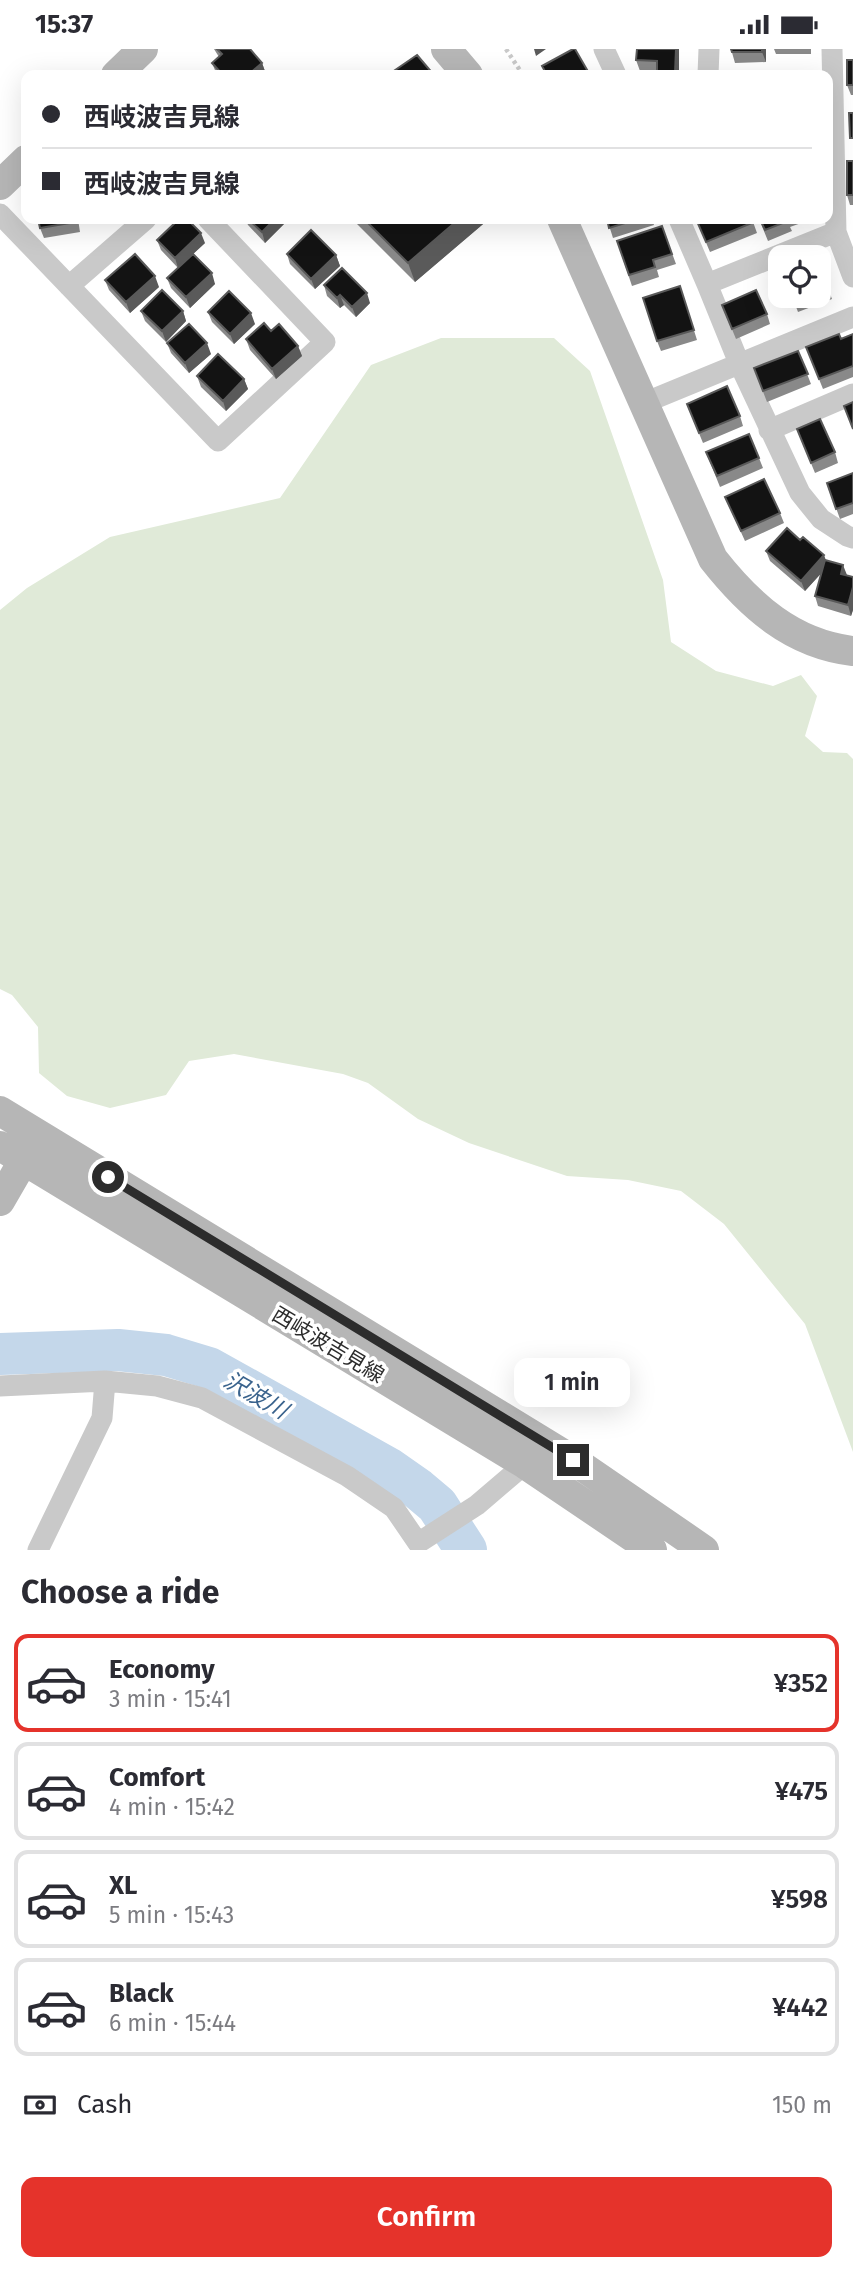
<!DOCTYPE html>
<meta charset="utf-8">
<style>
:root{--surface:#fff;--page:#f7f7f7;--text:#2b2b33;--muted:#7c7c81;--line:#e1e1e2;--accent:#e5332b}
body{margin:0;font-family:"Fira Sans","Noto Sans JP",sans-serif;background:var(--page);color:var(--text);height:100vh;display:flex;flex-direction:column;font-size:26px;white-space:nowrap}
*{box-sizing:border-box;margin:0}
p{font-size:23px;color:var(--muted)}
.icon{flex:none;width:38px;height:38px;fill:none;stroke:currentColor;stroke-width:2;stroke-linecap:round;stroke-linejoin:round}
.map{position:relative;height:1501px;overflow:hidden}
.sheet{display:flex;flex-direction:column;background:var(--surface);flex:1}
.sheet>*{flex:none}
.banner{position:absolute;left:21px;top:21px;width:812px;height:154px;border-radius:14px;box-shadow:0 7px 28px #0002;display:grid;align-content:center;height:154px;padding:0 21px;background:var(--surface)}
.tools{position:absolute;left:768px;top:196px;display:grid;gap:14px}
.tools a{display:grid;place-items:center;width:63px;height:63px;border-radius:14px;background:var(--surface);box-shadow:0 7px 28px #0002;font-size:35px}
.end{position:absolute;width:32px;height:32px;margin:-16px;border:9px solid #2c2c2c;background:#fff;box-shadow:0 0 0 4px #fff}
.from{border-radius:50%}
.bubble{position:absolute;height:49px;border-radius:14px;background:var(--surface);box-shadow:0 7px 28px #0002;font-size:23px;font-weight:600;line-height:49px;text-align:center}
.banner b{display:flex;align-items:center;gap:24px;height:66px;font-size:26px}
.banner b+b{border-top:2px solid var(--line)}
.banner i{width:18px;height:18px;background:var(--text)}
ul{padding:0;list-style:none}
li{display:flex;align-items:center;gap:21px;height:98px;margin:0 14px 10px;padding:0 7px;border:4px solid var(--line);border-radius:14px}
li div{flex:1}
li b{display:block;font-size:26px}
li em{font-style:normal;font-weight:600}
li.selected{border-color:var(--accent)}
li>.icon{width:63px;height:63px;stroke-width:1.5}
h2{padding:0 21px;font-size:32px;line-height:84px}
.pay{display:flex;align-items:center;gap:18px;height:77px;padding:0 21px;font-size:26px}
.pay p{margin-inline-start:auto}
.cta{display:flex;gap:14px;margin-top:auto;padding:14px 21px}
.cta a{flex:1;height:80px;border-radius:14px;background:var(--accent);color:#fff;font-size:28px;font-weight:600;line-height:80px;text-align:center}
.status{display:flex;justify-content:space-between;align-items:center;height:49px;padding:0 35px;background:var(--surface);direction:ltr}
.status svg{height:19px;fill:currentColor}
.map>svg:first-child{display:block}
.green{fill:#e0ead8}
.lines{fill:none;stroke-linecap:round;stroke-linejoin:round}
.river{stroke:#c4d7ea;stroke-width:42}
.path{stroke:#c9c9c9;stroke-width:4.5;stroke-dasharray:3.5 3.5;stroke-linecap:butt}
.street{stroke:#c9c9c9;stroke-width:21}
.secondary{stroke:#b6b6b6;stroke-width:30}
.wall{fill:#898989}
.shaded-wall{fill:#5a5a5a}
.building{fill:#131313;stroke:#5a5a5a;stroke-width:2}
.route{stroke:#2c2c2c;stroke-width:9}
.labels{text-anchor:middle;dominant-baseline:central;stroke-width:7;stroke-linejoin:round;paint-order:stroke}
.street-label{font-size:21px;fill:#2c2c2c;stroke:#fff}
.water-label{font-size:23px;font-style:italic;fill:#3a638d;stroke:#fff}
</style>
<div class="status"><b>15:37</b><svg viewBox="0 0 49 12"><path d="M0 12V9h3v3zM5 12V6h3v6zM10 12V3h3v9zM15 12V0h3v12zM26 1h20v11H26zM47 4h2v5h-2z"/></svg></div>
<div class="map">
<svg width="853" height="1501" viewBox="0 0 853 1501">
<rect width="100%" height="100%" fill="#fff"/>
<!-- green -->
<path class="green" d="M441,289H554L590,322L663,531L671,593L716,622L773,637L801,626L817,647L805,687L823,703L847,704L853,710V1403L805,1275L724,1175L681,1142L628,1131L567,1127L469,1094L418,1070L368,1034L343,1025L234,1005L189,1012L166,1046L110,1059L67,1047L39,1024L38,978L12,946L0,940V561L27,539L110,488L280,449L371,316Z"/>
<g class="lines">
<!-- river -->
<path class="river" d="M0,1305L118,1301L166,1306L209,1319L388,1419L418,1440L437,1456L466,1501"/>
<!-- path -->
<path class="path" d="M506,0L523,26"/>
<!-- street -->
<path class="street" d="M604,0L616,26
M832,0L836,183L853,228
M708,26L709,0
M0,165L218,392L325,293L208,170
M679,170L707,235L836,183
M707,235L739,314L800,444L821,470L847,487L853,489
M69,237L146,170
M644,354L853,268
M769,381L853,345
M0,1337L105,1332L157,1337L202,1349L347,1427L394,1459L418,1494L477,1456L525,1415
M38,1501L102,1369L105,1332"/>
<!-- secondary -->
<path class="secondary" d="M446,0L468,26
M116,26L143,0
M0,136L26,111
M562,170L713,510C750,557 792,595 853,602
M0,1062L573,1411L704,1501
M0,1097L525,1415L652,1501
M0,1152L33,1095"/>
</g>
<!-- wall -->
<path class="wall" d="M214,0H250L262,14L266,25L264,26H217L212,14L219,8Z
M637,0H679V26H657V22H640L636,11Z
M731,0H766V13L735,14Z
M774,0H811V5H776Z
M853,11V46H851L847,36Z
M853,112V156H850L847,146Z
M38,170H78L80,183L44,189L40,179Z
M245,170H289L265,194L248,176Z
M352,170H489L415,233Z
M607,170H652L654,176L613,189Z
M696,170H752L757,184L710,203Z
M759,170H802L804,173L790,178L792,182L768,192Z
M662,177L676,215L657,221L659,228L632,237L617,192Z
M157,191L205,194L193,205L215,235L190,259L171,239L167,229L178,219L161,201Z
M287,205L336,206L340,217L315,240L290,215Z
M819,215L832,250L798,263L792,247H819Z
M105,231L159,238L130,264L109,241Z
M324,236L370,254L356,268L344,256L340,259L327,247Z
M680,237L697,291L661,302L657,292Z
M722,256L767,265L770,275L736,290Z
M141,262H183L186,272L166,293L145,272Z
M208,263L255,275L234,295L212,273Z
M853,285V328L823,340L806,298L841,290Z
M246,290L298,297L302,307L276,330L250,301Z
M167,294L211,305L189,324L171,304Z
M798,302L811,335L767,353L754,319Z
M197,327L244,330L248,340L226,362L201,338Z
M687,355L740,367L743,377L703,394Z
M797,380L835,403L838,414L815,424Z
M706,403L759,409L763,419L720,438Z
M853,424V465L840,470L827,434Z
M725,448L780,464L784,474L745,492Z
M766,502L826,511L847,527L853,528V561L851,567L818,557L815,547L821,524L805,542L770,512Z"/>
<!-- shaded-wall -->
<path class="shaded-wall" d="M534,0H546L536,7Z
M676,0H679V26H676L675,24Z
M762,0H766V13L762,3Z
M262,14L266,25L264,26H248Z
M275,170H289L265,194L262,183Z
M459,170H489L415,233L408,214Z
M201,184L205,194L178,219L175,209Z
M336,206L340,217L315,240L311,230Z
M212,224L215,235L190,259L186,248Z
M155,227L159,238L130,264L126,253Z
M367,244L370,254L356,268L352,258Z
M340,246L344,256L340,259L337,249Z
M183,262L186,272L166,293L162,282Z
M251,264L255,275L234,295L230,285Z
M207,294L211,305L189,324L185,314Z
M298,297L302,307L276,330L272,320Z
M244,330L248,340L226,362L223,352Z
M824,506L828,517L805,542L801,532Z
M843,516L847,526L841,525Z
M853,538V561L851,567L848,556Z"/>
<!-- building -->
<path class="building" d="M217,0H250L262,14L248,26H223L212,14L222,5Z
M573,0H575L590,26H547L542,17Z
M637,0H676L675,24H657V12L636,11Z
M731,0H762V3H732Z
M417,6L434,26H388Z
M847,11H853V36H847Z
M849,64H853V89H850Z
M847,112H853V146H847Z
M38,170H76V173L40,179Z
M179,170H187L201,184L175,209L157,191Z
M248,170H275L262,183Z
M364,170H459L408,214Z
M607,170H638L609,179Z
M696,170H752L754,173L706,193Z
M760,170H787L788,172L765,181Z
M662,177L672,205L653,211L655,218L629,226L617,192Z
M311,181L336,206L311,230L287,205Z
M135,205L155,227L126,253L105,231Z
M193,205L212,224L186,248L167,229Z
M819,215L829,239L819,243Z
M342,219L367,244L352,258L340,246L337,249L324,236Z
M680,237L694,281L657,292L643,249Z
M162,241L183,262L162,282L141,262Z
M756,241L767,265L732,280L722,256Z
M229,242L251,264L230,285L208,263Z
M792,247H809L795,253Z
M264,274L271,282L279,275L298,297L272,320L246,290Z
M189,275L207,294L185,314L167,294Z
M839,285L841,290L853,285V317L819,330L806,298Z
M798,302L808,325L763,342L754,319Z
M218,305L244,330L223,352L197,327Z
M727,337L740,367L699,384L687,355Z
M853,353V380L844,357Z
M820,370L835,403L811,414L797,380Z
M749,385L759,409L717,427L706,403Z
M853,424V454L836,460L827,434Z
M764,430L780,464L741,482L725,448Z
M787,479L800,491L803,488L824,506L801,532L766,502Z
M825,511L843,516L841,525L853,528V538L848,556L815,547Z"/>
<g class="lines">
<!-- route -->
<path class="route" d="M108,1128L573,1411"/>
</g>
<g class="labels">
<!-- street labels -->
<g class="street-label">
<text transform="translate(328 1296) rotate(31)">西岐波吉見線</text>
</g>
<!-- water labels -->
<g class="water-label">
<text transform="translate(256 1346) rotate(30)">沢波川</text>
</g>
</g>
</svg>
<div class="tools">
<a><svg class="icon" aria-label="locate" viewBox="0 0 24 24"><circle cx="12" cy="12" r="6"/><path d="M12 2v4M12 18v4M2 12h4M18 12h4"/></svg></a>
</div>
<i class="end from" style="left:108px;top:1128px"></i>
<i class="end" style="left:573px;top:1411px"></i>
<div class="bubble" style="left:514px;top:1309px;width:116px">1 min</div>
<div class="banner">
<b><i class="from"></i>西岐波吉見線</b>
<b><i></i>西岐波吉見線</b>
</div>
</div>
<section class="sheet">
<h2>Choose a ride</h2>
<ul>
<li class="selected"><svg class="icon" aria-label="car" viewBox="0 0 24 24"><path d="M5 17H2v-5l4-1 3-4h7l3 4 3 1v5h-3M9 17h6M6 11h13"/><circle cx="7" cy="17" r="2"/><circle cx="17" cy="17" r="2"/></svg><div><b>Economy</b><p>3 min · 15:41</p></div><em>¥352</em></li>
<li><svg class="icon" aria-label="car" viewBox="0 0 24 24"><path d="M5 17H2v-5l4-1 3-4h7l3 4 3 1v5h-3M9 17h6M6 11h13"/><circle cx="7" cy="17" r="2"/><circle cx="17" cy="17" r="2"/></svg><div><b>Comfort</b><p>4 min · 15:42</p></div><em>¥475</em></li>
<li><svg class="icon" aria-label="car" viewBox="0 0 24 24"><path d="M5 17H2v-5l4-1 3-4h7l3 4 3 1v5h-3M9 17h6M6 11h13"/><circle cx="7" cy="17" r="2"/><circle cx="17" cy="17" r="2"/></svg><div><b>XL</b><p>5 min · 15:43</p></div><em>¥598</em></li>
<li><svg class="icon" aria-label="car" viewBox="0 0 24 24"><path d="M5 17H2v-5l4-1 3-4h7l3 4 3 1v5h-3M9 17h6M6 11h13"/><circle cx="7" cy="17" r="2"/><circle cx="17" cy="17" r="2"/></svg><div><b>Black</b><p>6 min · 15:44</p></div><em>¥442</em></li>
</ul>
<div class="pay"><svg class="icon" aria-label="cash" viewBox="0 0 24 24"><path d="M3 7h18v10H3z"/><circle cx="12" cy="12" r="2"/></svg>Cash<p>150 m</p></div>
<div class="cta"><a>Confirm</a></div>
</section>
